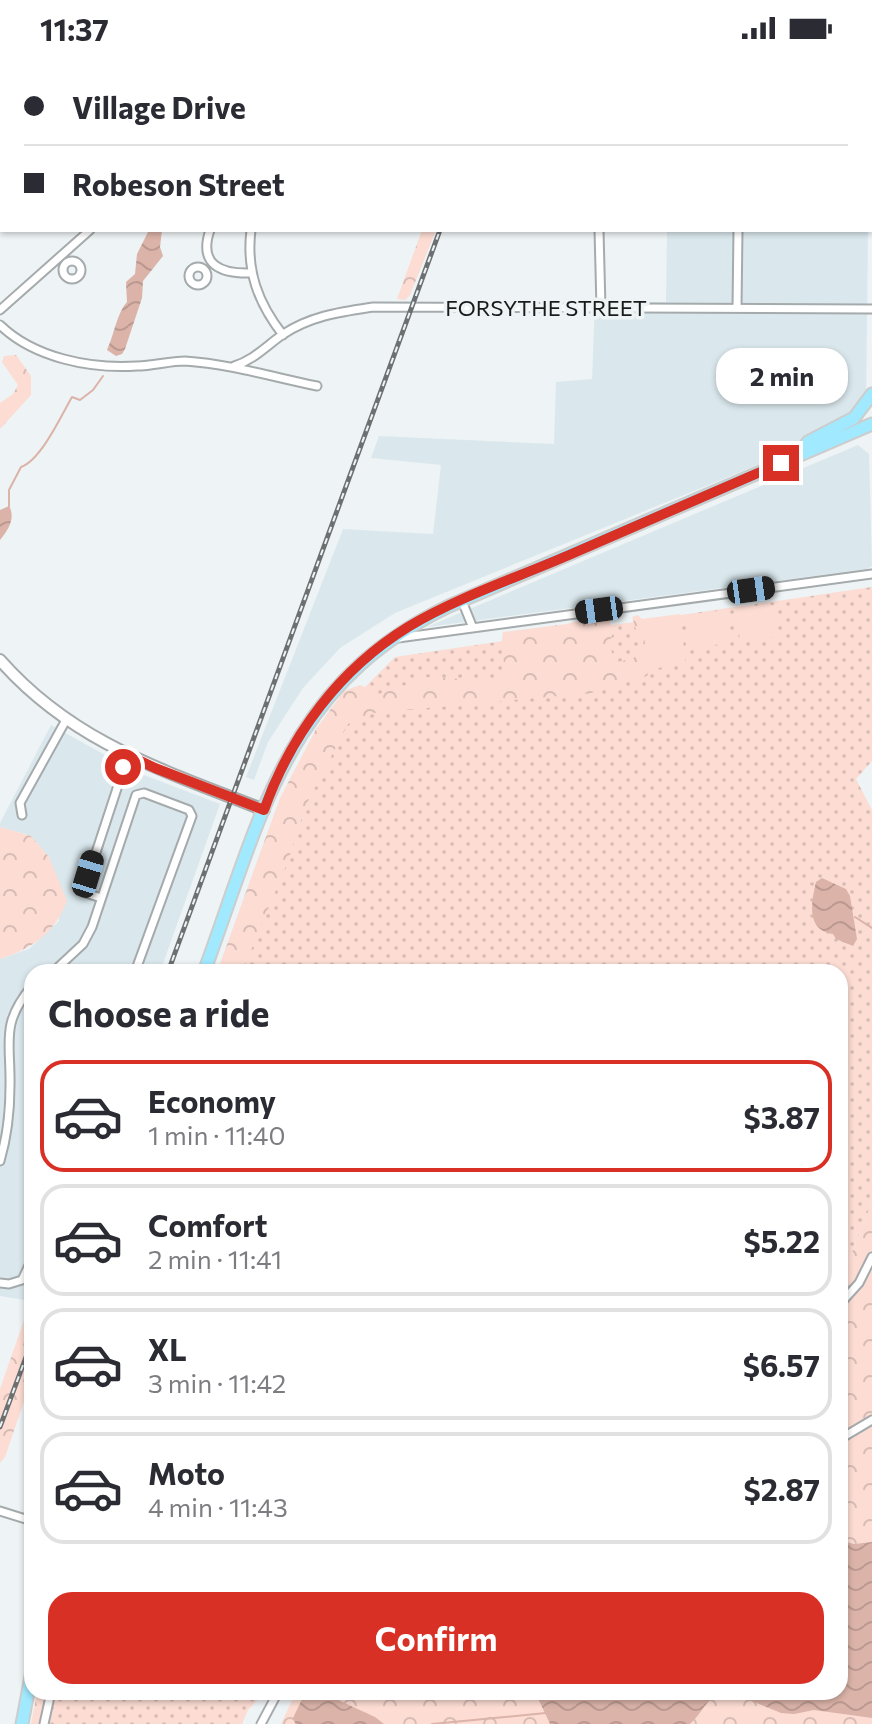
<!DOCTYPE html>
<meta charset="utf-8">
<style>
:root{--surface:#fff;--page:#f2f2f3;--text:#2b2b33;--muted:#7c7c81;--line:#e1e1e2;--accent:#d93025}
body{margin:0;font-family:Commissioner,sans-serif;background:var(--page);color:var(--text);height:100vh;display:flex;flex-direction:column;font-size:30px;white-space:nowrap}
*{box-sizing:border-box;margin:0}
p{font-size:26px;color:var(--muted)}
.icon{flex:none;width:44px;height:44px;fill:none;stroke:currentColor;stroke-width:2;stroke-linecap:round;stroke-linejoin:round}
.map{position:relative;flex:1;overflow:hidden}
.details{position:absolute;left:24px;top:908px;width:824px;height:736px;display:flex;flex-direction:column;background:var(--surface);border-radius:24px;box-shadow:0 2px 6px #0004}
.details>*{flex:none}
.guide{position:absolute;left:0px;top:0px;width:872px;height:176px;box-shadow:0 2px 6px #0004;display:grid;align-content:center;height:176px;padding:0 24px;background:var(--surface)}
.end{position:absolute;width:36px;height:36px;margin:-18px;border:10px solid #d93025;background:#fff;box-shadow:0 0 0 4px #fff}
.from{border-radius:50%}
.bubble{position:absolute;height:56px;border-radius:24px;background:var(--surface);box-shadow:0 2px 6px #0004;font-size:26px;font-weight:700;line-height:56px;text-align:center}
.car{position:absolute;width:24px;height:48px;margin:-24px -12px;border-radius:10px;box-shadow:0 0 6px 2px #0007;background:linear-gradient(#222 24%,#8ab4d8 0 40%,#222 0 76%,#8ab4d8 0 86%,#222 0)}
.guide b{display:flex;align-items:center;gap:28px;height:76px;font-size:30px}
.guide b+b{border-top:2px solid var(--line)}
.guide i{width:20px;height:20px;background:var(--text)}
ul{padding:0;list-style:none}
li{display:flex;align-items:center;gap:24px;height:112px;margin:0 16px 12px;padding:0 8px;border:4px solid var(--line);border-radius:24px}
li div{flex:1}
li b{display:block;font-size:30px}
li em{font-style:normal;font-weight:700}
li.current{border-color:var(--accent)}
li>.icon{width:72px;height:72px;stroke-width:1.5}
h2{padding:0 24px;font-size:36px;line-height:96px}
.primary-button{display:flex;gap:16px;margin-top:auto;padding:16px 24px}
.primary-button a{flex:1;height:92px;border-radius:24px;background:var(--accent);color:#fff;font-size:32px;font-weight:700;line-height:92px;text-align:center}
.status{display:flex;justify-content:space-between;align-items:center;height:56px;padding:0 40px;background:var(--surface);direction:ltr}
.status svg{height:22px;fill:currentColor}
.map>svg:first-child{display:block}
.built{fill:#dae8ed}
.grass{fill:url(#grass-dots)}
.forest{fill:url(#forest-crowns)}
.green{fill:#fcdcd3}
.water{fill:url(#water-waves)}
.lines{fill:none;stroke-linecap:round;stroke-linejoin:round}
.stream{stroke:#dbb3a8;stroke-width:2}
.street-casing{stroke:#a5aaac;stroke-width:11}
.secondary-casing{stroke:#a5aaac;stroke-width:14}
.primary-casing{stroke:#cccdcd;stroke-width:15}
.street{stroke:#fff;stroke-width:7}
.secondary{stroke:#fff;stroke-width:10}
.primary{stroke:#a1e9fe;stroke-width:11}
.rail-casing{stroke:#6d7071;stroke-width:5}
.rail{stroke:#eef3f5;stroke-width:2;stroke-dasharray:6;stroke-linecap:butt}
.route{stroke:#d93025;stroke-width:10}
.labels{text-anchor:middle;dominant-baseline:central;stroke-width:7;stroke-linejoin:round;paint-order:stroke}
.street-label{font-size:22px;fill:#191b1b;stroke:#eef3f5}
</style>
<div class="status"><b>11:37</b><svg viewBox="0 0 49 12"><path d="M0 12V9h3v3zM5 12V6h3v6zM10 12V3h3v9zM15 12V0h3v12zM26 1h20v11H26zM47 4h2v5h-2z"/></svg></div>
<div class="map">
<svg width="872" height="1668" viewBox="0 0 872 1668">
<defs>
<pattern id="grass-dots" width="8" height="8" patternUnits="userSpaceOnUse" patternTransform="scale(2)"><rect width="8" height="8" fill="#fcdcd3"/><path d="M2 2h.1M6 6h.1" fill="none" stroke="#d7bcb5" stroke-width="1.8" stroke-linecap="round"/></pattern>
<pattern id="forest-crowns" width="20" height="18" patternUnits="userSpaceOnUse" patternTransform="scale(2)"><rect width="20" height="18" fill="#fcdcd3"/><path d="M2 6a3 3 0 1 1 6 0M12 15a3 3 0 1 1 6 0" fill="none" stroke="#d7bcb5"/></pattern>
<pattern id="water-waves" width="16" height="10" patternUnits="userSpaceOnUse" patternTransform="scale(2)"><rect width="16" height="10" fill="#dbb3a8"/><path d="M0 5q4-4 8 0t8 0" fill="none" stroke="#bb9990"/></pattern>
</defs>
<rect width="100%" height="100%" fill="#eef3f5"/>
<!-- built -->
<path class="built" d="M669,0H868V2H669Z
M667,174H868L866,354L848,372L395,557L340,592L303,632L268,686L254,724L246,721L343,473L433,478L441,409L371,402L379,380L554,388L556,326L592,323L595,246H666Z
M858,389L869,398L872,510L867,513L427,571Z
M51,669L136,716L220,748L160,916H32L31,1245L0,1240V903L29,893L59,865L49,801L31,780L0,771V767Z"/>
<!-- grass -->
<path class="grass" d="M872,531V705L856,723L872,754V1146L844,1217L840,1219V916H225L328,668L395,601Z
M48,1636H265L248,1654L242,1668H41Z"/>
<!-- forest -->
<path class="forest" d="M422,174H436L410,239L405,244L397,243Z
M16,299L31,320V339L0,373V347L13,338L18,329L2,306L4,300Z
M638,559L649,571L655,605L647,620L591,637L373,657L348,668L306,749L288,805L242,916H217L280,742L316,673L344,635L360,629L379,638L429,621L494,625L505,621C505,605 500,592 503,576L567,568L591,561L609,564L614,575L609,586L615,607L634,602C641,587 637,575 632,561Z
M0,771L31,780L49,801L67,845C54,878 33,892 0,903Z
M872,1146V1486L854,1488L840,1484V1219L844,1217Z
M32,1241V1322L5,1401L0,1407V1333Z
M37,1636H51L44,1668H31Z
M296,1636H535L550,1668H281Z
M727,1637L872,1662V1668H690L711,1642Z"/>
<!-- green -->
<path class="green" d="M774,549L778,581L740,586L736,553Z
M725,554L730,587L692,592L687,559Z
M680,558L686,609L648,613L642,563Z"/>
<!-- water -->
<path class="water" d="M149,174H162L160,191L163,200L143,225L142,242L125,293L122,298L116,300L107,294C114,279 117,257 127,246L126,226L135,218L137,198Z
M9,450C16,462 8,474 0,484V454Z
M822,822L846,833L850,840L857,883L853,890L836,883L833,878C806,874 811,847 816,826Z
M840,1484L854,1488L872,1486V1662L814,1654L794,1658L781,1657L735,1638C705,1636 708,1652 690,1668H550L535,1636H840Z
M321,1636L375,1661L384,1668H296L293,1662L305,1637Z"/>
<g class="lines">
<!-- stream -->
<path class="stream" d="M9,451V434L21,411C41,404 61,360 72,341L80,344L93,334L103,320
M855,861L872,872
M432,1668L546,1657"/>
<!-- street casing -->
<g class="street-casing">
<path id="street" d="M81,0L83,2
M201,0L202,2
M599,0V2
M524,2L525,0
M740,2V0
M210,174C198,209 221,218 251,217
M251,174C246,215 258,247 283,279
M599,174L601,252
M63 214a9 9 0 1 1 18 0a9 9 0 1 1-18 0Z
M189 220a9 9 0 1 1 18 0a9 9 0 1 1-18 0Z
M737,252L738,174
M0,254L90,174
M0,269C34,302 90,313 137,310C153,310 169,305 185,305C230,308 273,321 317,330
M234,310C254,304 266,290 282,279C310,260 340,256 373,251L872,253
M462,545L473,572
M398,582L872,518
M22,759L20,747L66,664
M101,842L83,836L128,699
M53,916L83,888L92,871L136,739L144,737L189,754L192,760L135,916
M0,1105C7,1081 10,1055 10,1030C11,986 0,968 32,930
M0,1227L9,1228L22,1224L32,1203
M840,1248L859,1227L872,1201
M840,1383L872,1364
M0,1455L32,1465
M44,1668L51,1636
M261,1668L278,1636"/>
</g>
<!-- secondary casing -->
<g class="secondary-casing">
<path id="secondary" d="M0,604C73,687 165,715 264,754"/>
</g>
<!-- primary casing -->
<g class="primary-casing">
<path id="primary" d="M800,397L808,386L854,362L872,338
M204,916C262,759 285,629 449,550L872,368
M22,1668L32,1615"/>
</g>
<!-- street -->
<use href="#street" class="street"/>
<!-- secondary -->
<use href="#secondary" class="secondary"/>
<!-- primary -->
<use href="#primary" class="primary"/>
<!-- rail casing -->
<g class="rail-casing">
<path id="rail" d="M503,2L504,0
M168,916L440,174
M0,1371L32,1285"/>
</g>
<!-- rail -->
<use href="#rail" class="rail"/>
</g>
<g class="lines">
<!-- route -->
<path class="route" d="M123,711L128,699L155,712L264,754C291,678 340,613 408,571C458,541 516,522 569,499C640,468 711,437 781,407"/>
</g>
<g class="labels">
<!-- street labels -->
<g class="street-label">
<text x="546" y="251">FORSYTHE STREET</text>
</g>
</g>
</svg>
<i class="end from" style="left:123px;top:711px"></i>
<i class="end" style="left:781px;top:407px"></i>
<div class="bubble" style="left:716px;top:292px;width:132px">2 min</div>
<i class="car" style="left:751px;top:534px;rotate:82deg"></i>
<i class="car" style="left:599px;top:554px;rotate:262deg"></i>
<i class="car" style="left:88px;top:818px;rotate:17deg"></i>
<div class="guide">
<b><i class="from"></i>Village Drive</b>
<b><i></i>Robeson Street</b>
</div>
<section class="details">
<h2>Choose a ride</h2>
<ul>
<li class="current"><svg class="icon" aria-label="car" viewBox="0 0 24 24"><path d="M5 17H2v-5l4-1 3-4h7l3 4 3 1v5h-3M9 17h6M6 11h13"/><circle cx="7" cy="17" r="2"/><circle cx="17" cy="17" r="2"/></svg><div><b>Economy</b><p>1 min · 11:40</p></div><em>$3.87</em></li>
<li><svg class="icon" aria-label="car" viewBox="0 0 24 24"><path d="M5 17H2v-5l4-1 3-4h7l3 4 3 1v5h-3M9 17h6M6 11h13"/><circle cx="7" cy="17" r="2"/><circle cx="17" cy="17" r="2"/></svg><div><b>Comfort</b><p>2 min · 11:41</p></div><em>$5.22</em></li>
<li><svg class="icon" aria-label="car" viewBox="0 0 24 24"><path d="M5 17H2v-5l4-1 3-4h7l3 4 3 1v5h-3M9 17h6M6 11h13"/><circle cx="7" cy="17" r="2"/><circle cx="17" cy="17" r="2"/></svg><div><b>XL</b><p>3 min · 11:42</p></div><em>$6.57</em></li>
<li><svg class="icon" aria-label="car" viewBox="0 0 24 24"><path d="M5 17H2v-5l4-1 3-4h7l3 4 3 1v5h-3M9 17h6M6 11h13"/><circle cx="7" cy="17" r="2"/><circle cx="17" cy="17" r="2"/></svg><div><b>Moto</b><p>4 min · 11:43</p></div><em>$2.87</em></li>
</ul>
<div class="primary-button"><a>Confirm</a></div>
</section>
</div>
